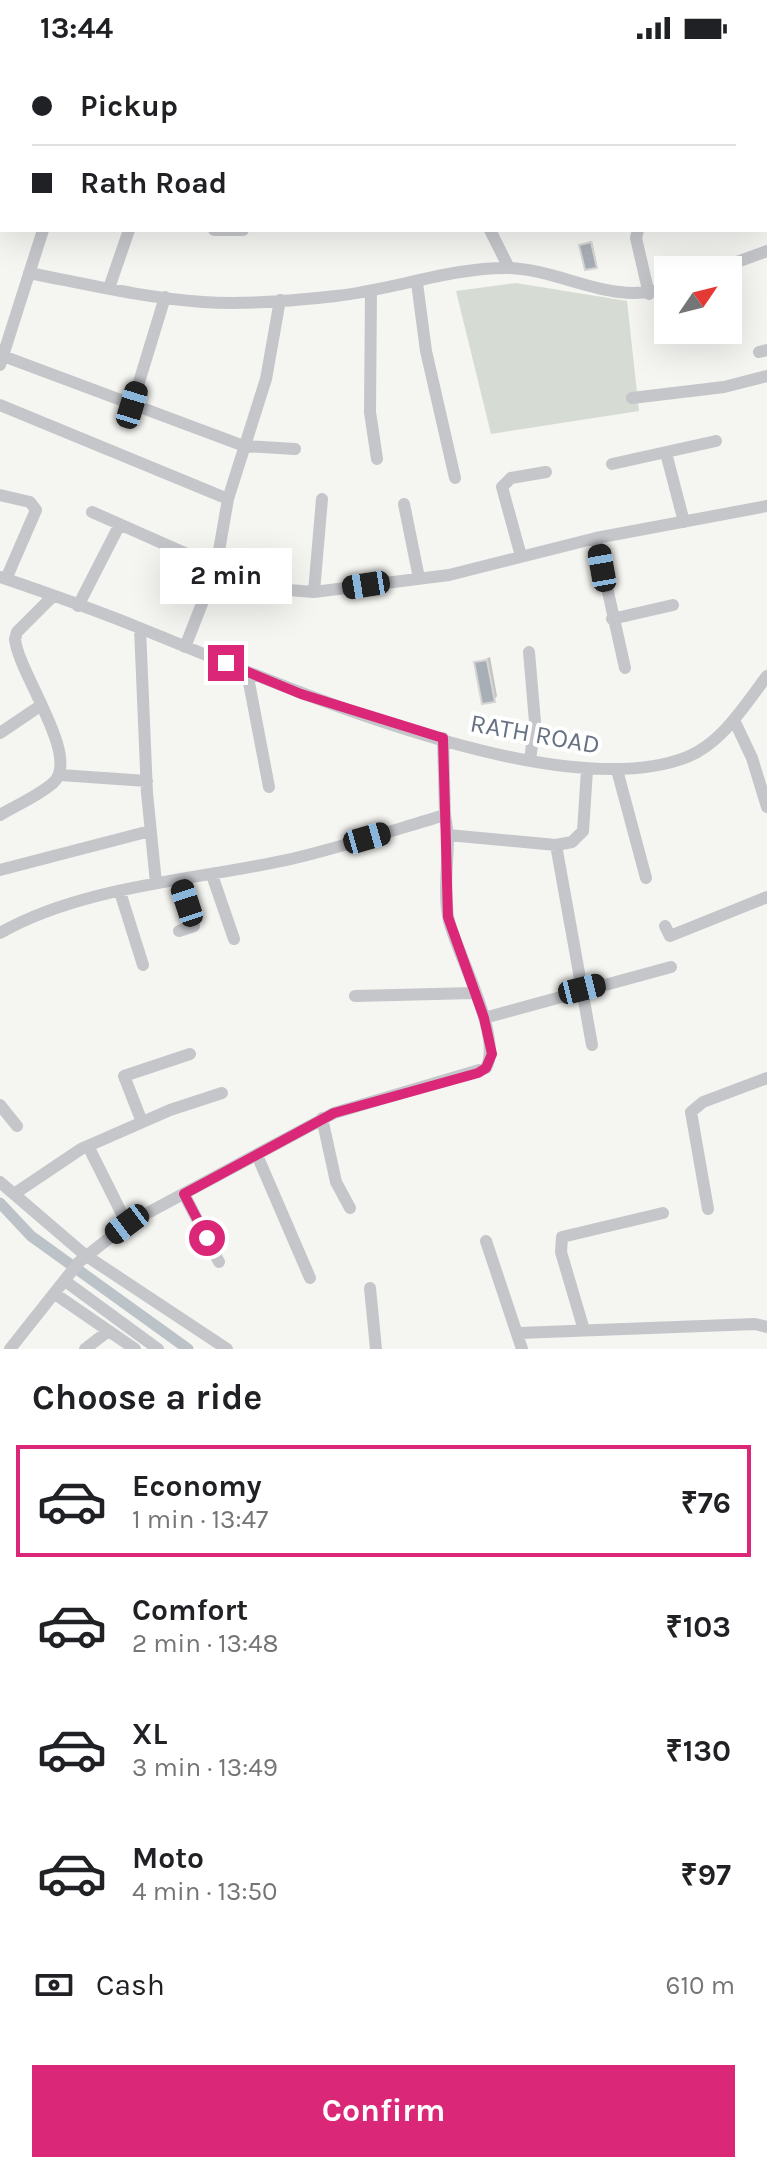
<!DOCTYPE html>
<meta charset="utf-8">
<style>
:root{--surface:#fff;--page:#f6f6f6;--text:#202124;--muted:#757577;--line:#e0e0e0;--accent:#db2777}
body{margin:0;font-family:Karla,sans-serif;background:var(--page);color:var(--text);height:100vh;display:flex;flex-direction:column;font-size:30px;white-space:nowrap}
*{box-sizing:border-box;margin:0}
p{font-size:26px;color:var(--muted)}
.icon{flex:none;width:44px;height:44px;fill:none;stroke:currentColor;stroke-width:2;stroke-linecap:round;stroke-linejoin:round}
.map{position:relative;height:1293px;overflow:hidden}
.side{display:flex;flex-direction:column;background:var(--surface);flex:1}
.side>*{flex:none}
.guide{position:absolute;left:0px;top:0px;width:768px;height:176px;box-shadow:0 8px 32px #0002;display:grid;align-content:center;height:176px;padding:0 32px;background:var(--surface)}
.needle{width:52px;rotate:55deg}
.fabs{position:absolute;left:654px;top:200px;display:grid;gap:16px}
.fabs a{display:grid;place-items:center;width:88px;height:88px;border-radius:0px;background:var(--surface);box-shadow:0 8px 32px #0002;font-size:40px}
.end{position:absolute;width:36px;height:36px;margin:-18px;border:10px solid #db2777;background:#fff;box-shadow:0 0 0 4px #fff}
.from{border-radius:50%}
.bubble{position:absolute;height:56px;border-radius:0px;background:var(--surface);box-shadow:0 8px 32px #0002;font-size:26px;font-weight:700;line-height:56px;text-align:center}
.car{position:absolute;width:24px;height:48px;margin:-24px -12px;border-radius:10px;box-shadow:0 0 6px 2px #0007;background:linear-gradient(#222 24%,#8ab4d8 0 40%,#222 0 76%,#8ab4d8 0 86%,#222 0)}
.guide b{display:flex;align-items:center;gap:28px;height:76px;font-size:30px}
.guide b+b{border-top:2px solid var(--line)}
.guide i{width:20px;height:20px;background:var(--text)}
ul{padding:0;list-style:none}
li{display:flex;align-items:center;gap:24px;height:112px;margin:0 16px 12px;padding:0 16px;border:4px solid transparent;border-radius:0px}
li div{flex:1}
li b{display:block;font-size:30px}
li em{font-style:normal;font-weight:700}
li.active{border-color:var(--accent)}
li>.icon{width:72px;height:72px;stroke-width:1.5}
h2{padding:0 32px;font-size:36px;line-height:96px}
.pay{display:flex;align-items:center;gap:20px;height:88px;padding:0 32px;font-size:30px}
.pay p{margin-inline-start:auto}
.action{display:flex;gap:16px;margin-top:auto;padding:16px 32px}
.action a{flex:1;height:92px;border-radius:0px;background:var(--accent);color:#fff;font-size:32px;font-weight:700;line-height:92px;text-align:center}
.status{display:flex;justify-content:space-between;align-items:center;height:56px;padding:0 40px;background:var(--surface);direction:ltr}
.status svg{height:22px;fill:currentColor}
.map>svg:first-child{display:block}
.green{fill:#d6dcd3}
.shadow{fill:#0003}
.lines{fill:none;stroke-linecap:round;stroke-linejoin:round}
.canal{stroke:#bbc3c9;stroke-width:11}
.building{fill:#a8aeb5;stroke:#d6d7d5;stroke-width:2}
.minor{stroke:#c4c6ca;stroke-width:12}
.route{stroke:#db2777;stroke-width:10}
.labels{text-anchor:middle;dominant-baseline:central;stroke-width:8;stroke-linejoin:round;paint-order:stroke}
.street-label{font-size:26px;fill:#667182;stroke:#fff}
</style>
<div class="status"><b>13:44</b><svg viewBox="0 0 49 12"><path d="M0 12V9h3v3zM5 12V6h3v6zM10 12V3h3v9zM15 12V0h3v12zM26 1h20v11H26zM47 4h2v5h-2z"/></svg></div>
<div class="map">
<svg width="767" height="1293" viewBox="0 0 767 1293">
<rect width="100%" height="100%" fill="#f5f5f2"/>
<!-- green -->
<path class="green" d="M516,227L627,245L639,355L491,378L456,235Z"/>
<!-- shadow -->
<path class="shadow" d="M592,185L597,208L596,210L581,189Z
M490,601L497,640L494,644L477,607Z"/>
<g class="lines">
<!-- canal -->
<path class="canal" d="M0,1147L31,1180L188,1293"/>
</g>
<!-- building -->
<path class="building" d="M591,186L597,212L585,214L579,189Z
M487,604L495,646L482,648L474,606Z"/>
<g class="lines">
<!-- minor -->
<path class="minor" d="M1,0L2,2
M203,0L204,2
M303,0V2
M406,0L407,2
M473,0L474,2
M675,0V2
M121,2L122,0
M766,30H767
M766,84L767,87
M0,131L2,134
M0,157H2
M214,174H243
M490,174L509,212
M638,174L636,182L649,238
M715,214L767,195
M29,217C86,228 145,242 203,246C246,249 292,245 336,240C393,234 452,211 509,212C564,214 614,251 668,231
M417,227L426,295L455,422
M109,232L129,174
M371,235L370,356L377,403
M759,296L767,294
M3,300L244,390L295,393
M0,309L43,174
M632,342L724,331L767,320
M0,349L228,443
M132,349L165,241
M666,397L684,466
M612,408L716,385
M0,439L30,446L36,454L6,523
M404,448L419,522
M92,456L248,525L275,533L314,536L449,519L596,482L767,450
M596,482L625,612
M521,500L502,431L511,422L546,416
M0,521C47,537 96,554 142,573C270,624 556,753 687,701C722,687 745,649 767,620
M314,536L322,443
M78,550L120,468
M612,563L673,549
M140,572L147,737L156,827
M185,591L216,512L228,443L266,323L280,244
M529,596L535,666L530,704
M247,616L269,731
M734,664L752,702L767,751
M0,677L40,650
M443,682L445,759
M617,714L646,822
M60,719L147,725
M0,759C17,749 38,740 53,727C82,702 18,617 15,583L17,576L52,541
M556,789L592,989
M0,814L150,775
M212,819L234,883
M120,836L143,909
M665,870L670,880L767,841
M179,875L194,870L180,823
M0,877C84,829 198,824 291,803C343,791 394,774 445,759L448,779
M355,940L474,937
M484,962L671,911
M0,1049L17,1070
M322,1062L336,1126L350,1152
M142,1066L124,1020L190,998
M88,1090L127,1168
M257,1099L310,1222
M0,1126L85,1199L227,1293
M14,1138L81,1093L170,1054L222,1037
M184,1138L219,1206
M708,1153L691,1056L703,1046L767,1022
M486,1185L522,1293
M65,1225L158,1293
M370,1232L376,1293
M55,1238L135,1293
M584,1274L561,1196L562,1181L663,1157
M519,1277L755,1268L767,1271
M10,1293L79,1206L127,1168L334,1057L486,1012C503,982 458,900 449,865C443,839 448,806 448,779L556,789L572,786L583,775L587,714
M85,1293L107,1276"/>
</g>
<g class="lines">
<!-- route -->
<path class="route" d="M207,1182L184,1138L334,1057L478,1017L486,1012L492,998L484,962L448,861L443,682L301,638L226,607"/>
</g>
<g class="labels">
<!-- street labels -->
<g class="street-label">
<text transform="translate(535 678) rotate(10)">RATH ROAD</text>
</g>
</g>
</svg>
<div class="fabs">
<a><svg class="needle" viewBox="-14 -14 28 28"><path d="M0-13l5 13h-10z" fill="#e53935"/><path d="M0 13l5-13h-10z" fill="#757577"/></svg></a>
</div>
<i class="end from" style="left:207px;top:1182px"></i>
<i class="end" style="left:226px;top:607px"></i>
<div class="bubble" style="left:160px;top:492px;width:132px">2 min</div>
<i class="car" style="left:132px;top:349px;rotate:17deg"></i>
<i class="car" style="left:602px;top:512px;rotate:350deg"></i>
<i class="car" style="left:366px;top:529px;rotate:261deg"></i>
<i class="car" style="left:367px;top:782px;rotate:74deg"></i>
<i class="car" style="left:187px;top:847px;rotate:342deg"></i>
<i class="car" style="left:582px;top:933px;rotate:76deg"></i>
<i class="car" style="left:127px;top:1168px;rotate:233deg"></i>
<div class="guide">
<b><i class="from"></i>Pickup</b>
<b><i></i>Rath Road</b>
</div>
</div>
<section class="side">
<h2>Choose a ride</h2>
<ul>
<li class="active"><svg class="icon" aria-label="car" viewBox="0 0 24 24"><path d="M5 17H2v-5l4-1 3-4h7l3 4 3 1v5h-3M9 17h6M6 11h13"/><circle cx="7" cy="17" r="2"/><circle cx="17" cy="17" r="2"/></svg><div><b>Economy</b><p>1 min · 13:47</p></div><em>₹76</em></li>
<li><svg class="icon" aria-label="car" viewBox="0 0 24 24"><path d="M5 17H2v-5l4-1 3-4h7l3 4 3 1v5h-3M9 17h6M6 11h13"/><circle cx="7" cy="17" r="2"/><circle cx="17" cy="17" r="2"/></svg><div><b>Comfort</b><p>2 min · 13:48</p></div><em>₹103</em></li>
<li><svg class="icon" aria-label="car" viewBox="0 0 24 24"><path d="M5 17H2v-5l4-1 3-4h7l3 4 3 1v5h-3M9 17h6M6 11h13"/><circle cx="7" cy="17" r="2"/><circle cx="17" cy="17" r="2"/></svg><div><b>XL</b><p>3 min · 13:49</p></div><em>₹130</em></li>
<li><svg class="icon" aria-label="car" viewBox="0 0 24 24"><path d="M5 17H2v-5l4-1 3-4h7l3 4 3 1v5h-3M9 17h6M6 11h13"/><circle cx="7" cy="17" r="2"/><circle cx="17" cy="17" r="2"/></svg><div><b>Moto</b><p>4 min · 13:50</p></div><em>₹97</em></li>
</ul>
<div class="pay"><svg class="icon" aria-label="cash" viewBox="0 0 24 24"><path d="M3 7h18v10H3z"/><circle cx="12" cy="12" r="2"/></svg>Cash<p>610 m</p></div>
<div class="action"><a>Confirm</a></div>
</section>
